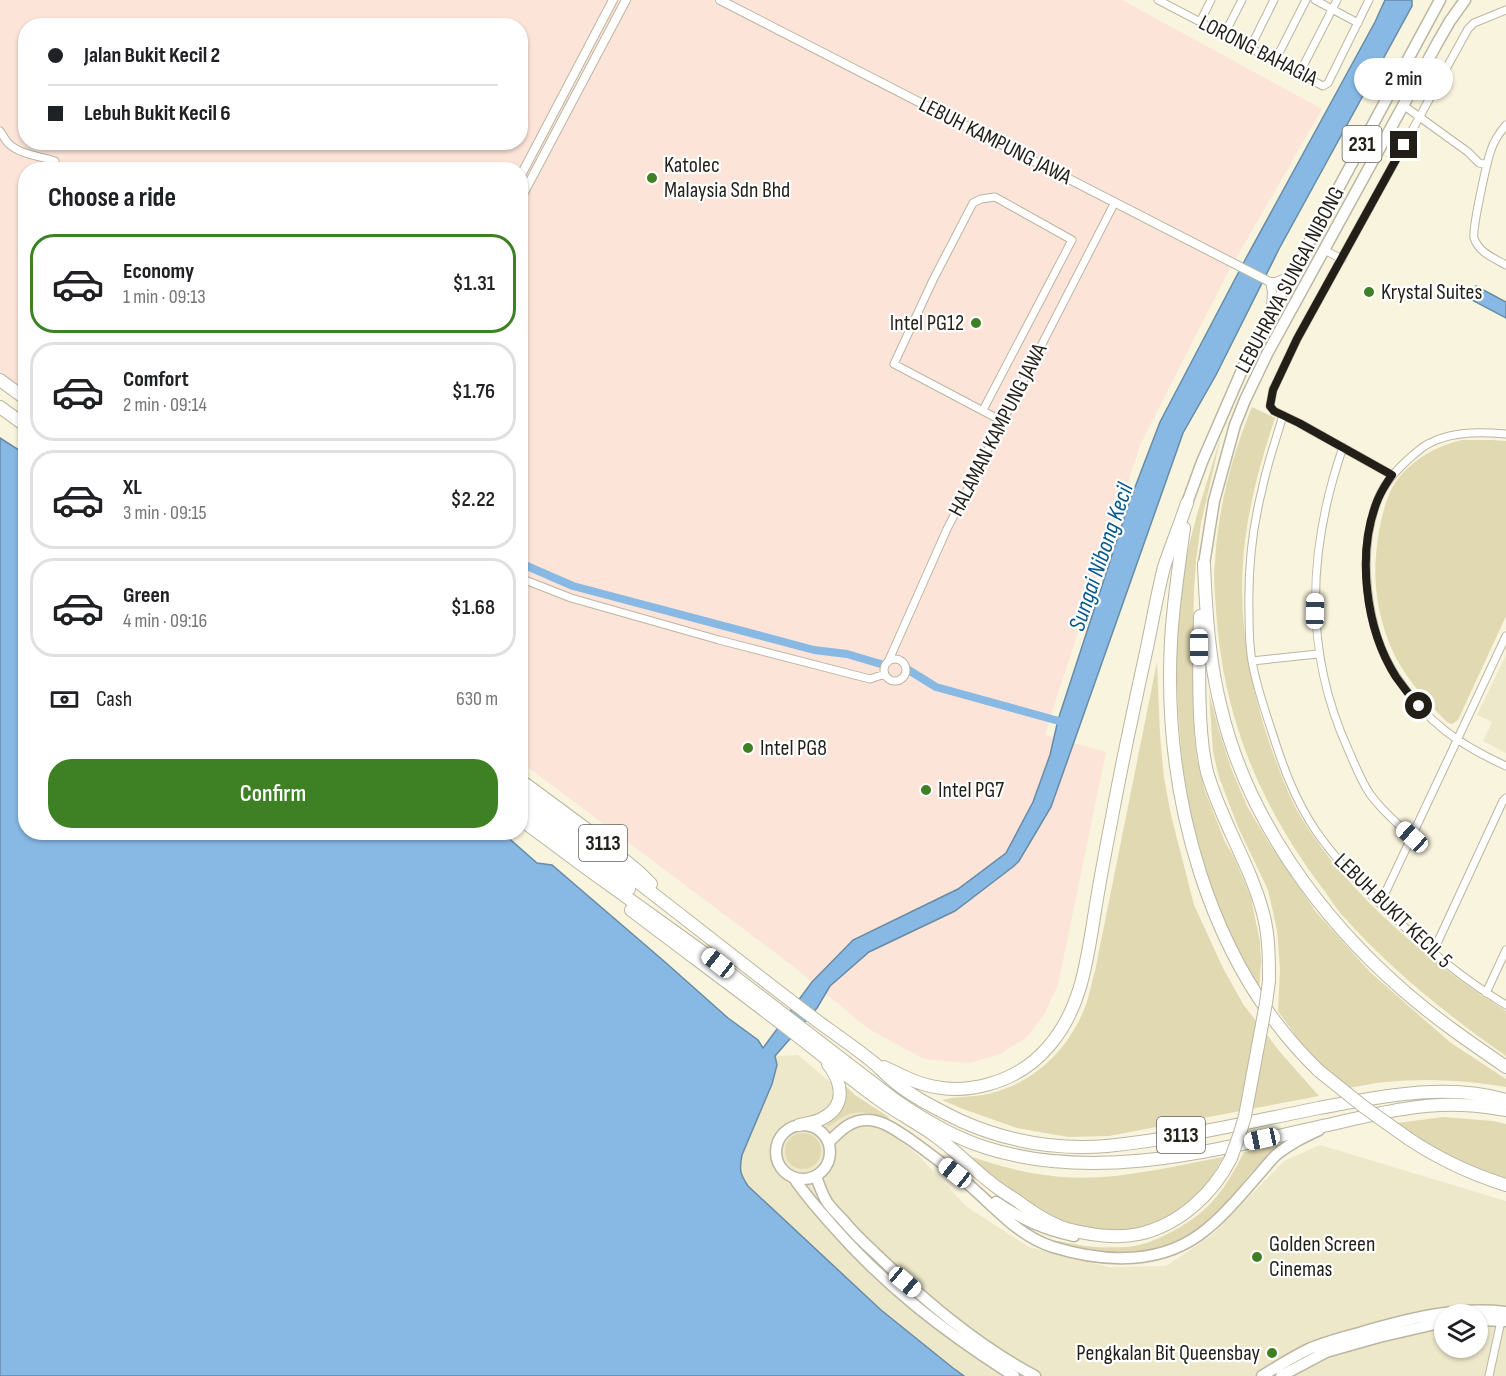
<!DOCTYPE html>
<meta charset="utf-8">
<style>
:root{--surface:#fff;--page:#f2f2f2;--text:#202124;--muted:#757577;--line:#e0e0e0;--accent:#3e8124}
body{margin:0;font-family:"Sofia Sans Condensed",sans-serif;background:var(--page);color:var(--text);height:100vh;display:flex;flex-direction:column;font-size:22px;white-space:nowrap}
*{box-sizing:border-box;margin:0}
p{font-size:20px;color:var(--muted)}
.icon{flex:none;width:33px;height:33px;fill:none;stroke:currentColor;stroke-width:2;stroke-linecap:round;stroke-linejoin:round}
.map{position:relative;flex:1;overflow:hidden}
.drawer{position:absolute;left:18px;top:162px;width:510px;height:678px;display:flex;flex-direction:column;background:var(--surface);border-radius:24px;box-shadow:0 2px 4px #0004}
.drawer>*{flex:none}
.banner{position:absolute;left:18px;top:18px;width:510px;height:132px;border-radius:24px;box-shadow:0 2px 4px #0004;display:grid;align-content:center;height:132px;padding:0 30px;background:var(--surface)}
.tools{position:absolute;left:1434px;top:1304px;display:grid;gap:12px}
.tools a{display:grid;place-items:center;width:54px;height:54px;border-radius:50%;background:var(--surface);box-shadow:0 2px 4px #0004;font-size:30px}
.end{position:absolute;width:27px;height:27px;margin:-14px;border:8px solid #211f17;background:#fff;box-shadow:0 0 0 3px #fff}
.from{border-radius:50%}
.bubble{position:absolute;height:42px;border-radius:21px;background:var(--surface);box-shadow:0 2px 4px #0004;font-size:20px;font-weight:600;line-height:42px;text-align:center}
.car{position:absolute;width:18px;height:36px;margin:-18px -9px;border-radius:8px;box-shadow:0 0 4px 2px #0007;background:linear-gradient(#fff 24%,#345 0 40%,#fff 0 76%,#345 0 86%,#fff 0)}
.banner b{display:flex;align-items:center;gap:21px;height:57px;font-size:22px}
.banner b+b{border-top:2px solid var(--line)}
.banner i{width:15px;height:15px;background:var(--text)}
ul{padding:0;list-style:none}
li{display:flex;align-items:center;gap:18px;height:99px;margin:0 12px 9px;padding:0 18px;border:3px solid var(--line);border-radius:24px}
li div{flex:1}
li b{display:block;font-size:22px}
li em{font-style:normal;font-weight:600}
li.current{border-color:var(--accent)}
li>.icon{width:54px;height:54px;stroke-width:1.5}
h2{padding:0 30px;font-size:27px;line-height:72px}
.pay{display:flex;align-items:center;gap:15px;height:66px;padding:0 30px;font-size:22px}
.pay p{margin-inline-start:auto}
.action{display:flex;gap:12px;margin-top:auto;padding:12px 30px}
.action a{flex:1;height:69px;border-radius:24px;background:var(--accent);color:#fff;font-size:24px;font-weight:600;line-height:69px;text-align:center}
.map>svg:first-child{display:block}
.built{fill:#eee8ca;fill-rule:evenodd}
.industrial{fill:#fce4d9;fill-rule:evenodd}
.green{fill:#e1d9b2}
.water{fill:#87b9e4;stroke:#688ba6;stroke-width:1.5}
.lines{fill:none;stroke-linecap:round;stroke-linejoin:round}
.canal{stroke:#87b9e4;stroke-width:8}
.minor-casing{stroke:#bab6a1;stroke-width:9}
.tertiary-casing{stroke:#bab6a1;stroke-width:10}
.primary-casing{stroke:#bab6a1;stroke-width:13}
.trunk-casing{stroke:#bab6a1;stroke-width:14}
.minor{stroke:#fff;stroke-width:7}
.tertiary{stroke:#fff;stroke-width:8}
.primary{stroke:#fff;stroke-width:10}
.trunk{stroke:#fff;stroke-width:12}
.trunk-bridge-casing{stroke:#bab6a1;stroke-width:14;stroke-linecap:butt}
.trunk-bridge{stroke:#fff;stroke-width:12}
.route{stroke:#211f17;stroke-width:8}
.poi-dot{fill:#3e8124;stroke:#fff;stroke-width:2}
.labels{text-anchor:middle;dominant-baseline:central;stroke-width:4.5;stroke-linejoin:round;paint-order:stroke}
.shield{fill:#fff;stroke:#64625d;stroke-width:1.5}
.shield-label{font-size:21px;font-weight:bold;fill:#211f17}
.street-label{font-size:22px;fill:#211f17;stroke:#fff}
.poi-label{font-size:22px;fill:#211f17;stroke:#fff;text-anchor:start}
.water-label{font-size:24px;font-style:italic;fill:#03598e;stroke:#fff}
</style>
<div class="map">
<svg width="1506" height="1376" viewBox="0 0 1506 1376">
<rect width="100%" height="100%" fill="#f9f4de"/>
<!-- built -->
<path class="built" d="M1506,655V753L1483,741L1492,722L1477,715Z
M798,1055L920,1157L967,1207L1029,1247L1109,1267L1166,1266L1211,1236L1284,1161L1320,1145L1506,1201V1376H964L953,1368L881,1310L748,1186L741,1175L740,1167L742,1155L772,1084L776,1071L777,1065L774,1056ZM1444,1314H1478V1347H1444Z"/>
<!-- industrial -->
<path class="industrial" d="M0,0H1122L1322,109L1226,276L1141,443L1058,693L1045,735L1106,752L1058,985L1045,1013L1027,1037L1000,1054L970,1063L924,1059L867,1028L798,970L521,762L520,170H26L25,390L0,371ZM26,26H520V142H26Z"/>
<!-- green -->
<path class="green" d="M1252,407L1275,418C1262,457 1250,500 1245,541C1236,615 1249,687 1274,756C1282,777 1290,799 1302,819C1347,893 1432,965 1506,1011V1056C1447,1015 1389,968 1342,915C1335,907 1329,897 1323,889C1259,804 1223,717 1216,610C1215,594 1213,577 1215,561C1218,508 1232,455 1252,407Z
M1221,436L1201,523L1196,561L1194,590L1193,648L1194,734L1197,760L1205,791L1225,842L1234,857L1251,898L1260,942L1261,961L1259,993L1229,937L1209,882L1191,817L1182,761L1178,710L1176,654L1178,613L1182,583L1189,545L1198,511Z
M1462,440H1492L1506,441V616L1458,720L1452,724L1447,722C1427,702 1409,682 1396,658C1385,636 1378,611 1376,587C1373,559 1380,503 1397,480C1413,459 1436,446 1462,440Z
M1157,662L1160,735L1164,778L1171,815L1194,905L1223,968L1243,1004L1280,1052L1319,1096L1109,1136L1068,1137L1017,1128L963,1109L942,1100C957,1096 973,1097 988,1094C1032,1084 1066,1052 1083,1012C1089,999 1091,984 1095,971Z
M1209,693L1219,731L1231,768L1247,806L1270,845L1316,912L1370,972L1451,1043L1506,1079V1087C1466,1080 1425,1078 1385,1082C1373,1083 1361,1086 1349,1088L1310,1056L1278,1011L1280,969L1277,931L1273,912L1268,890L1238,827L1219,777L1213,752Z
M842,1082L855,1095L890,1118C875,1116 863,1108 847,1115C839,1118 833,1125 825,1128L841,1107Z
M1443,1117L1493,1121L1506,1124V1178C1465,1165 1427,1146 1390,1124Z
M785 1151a18 18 0 1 1 36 0a18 18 0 1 1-36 0Z
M1280,1144C1271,1154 1261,1163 1251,1173C1240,1186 1230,1199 1218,1211C1198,1231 1172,1249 1143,1253C1117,1257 1073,1248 1048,1240C1060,1241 1073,1244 1085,1246C1098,1248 1113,1247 1126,1247C1152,1246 1194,1222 1211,1203C1225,1188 1235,1170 1244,1152Z
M967,1155C995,1165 1023,1173 1052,1176C1109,1183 1168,1167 1223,1157C1216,1169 1210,1181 1200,1191C1161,1231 1107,1242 1056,1220C1049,1217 1043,1212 1036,1208C1028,1203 1020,1198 1013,1193C997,1182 982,1167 967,1155Z"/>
<!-- water -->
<path class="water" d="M1385,0H1412V6L1279,249L1216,375L1183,433L1051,807L1019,861L1014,866L955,911L869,952L830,986L817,1008L775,1056L777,1065L772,1084L742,1155C739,1170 740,1174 748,1186L881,1310L953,1368L964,1376H0V438L25,454L26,832L503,833L537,863L552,865L665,962L728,1018L758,1040L763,1048L812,982L853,940L958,889L1006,853L1033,802L1050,755L1058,720L1129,503L1160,422L1245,260L1375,22Z
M1476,286L1506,302V318L1470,299Z"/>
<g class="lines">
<!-- canal -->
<path class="canal" d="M520,563L573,586L814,650L847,654L884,665
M907,669L936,687L1066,723"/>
<!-- minor casing -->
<g class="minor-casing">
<path id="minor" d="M1158,0L1323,86L1328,83L1369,0
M1315,0L1358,23
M1200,22L1211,0
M1224,35L1242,0
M1250,48L1274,0
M1275,61L1306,0
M1299,74L1337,0
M1403,105L1468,152L1479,163L1487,165
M1506,125C1500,132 1494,141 1491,150C1487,161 1472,229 1474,238C1479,253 1494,258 1506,265
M0,131C3,135 5,140 8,143C20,155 40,156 55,161
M1324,250L1342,259
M983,410L1072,240L995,197L981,199L973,203L933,280L894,364L1002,421
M1283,415C1276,440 1267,464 1262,490C1252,529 1248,571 1249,611C1249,628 1249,645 1252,661C1256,685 1264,708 1272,732C1283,767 1295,800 1316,831C1338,863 1367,892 1395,918C1429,951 1466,981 1506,1005
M1506,434C1481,432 1453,431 1430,443C1423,446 1417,452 1412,456C1398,468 1385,482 1378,499C1357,551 1365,632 1398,679C1428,723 1458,744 1506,766
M1343,447C1308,549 1303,650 1348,749C1355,765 1361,781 1370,794C1382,811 1397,823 1412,837
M1392,475L1299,423L1274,411L1270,406L1273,390L1297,339L1468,29L1474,23L1506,10
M520,578L571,598L719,640L870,679L885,674
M884 670a11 11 0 1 1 22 0a11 11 0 1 1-22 0Z
M1252,661L1318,654
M888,662L947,529L1115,202
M1380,904L1506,636
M1433,952L1503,801L1506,798
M1486,993L1506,950
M1489,1376L1501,1321"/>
</g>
<!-- tertiary casing -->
<g class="tertiary-casing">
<path id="tertiary" d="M720,0L1270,282H1276L1290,276
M520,177L613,0
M520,200L626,0
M1270,282L1272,292L1271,308"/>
</g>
<!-- primary casing -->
<g class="primary-casing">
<path id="primary" d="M1187,503L1202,462L1249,354L1440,0
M1204,564L1214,501L1235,425L1245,400L1267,354L1439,40L1450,21L1465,0
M776 1152a27 27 0 1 1 54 0a27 27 0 1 1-54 0Z
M829,1142C840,1131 850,1120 867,1120C883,1120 895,1130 908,1138C929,1153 950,1169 969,1185C996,1208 1018,1236 1053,1247C1105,1263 1164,1266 1208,1228C1228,1212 1244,1191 1261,1172C1266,1166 1271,1160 1276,1155C1289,1144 1304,1137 1319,1130
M816,1176C819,1185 822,1194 827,1202C831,1208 837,1214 842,1219C852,1231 863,1242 874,1252C923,1299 975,1344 1035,1376
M794,1178C805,1195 818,1209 831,1224C886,1287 945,1332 1014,1376
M996,1202C1023,1220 1043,1229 1074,1236
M1478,1320L1506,1321
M1262,1376C1278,1366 1294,1356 1311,1348C1326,1342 1343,1337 1359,1333C1407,1319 1456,1306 1506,1312
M1281,1376L1326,1352L1379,1337L1444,1322"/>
</g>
<!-- trunk casing -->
<g class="trunk-casing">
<path id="trunk" d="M0,380L26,399
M0,407L26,426
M1184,528C1179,566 1173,603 1171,641C1163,793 1207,963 1319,1071
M1204,564C1206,612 1209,661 1221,708C1247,818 1320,918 1404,991C1436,1019 1471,1043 1506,1067
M1200,616C1199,654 1198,693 1201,731C1202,745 1204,759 1207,772C1221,821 1250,864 1263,913C1269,935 1269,958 1269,981
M520,780L589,831L640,873L651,884
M520,794C623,867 720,948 820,1023C838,1036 857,1049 874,1063C879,1067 884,1073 890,1078C910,1096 937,1109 961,1121C1006,1141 1057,1150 1107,1146C1178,1139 1249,1122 1319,1108C1379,1097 1447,1082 1506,1100
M520,805L629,889
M520,819L586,868L700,950L895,1100C924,1120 954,1138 987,1148C1095,1182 1212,1151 1318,1127C1365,1117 1412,1103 1461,1105C1476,1105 1491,1108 1506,1110
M631,910C686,952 741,992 795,1034C824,1056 851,1080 881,1101C898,1113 917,1123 934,1135C954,1149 971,1167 990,1182C998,1189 1007,1194 1016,1200C1032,1212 1048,1223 1067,1229C1090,1235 1116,1239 1139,1234C1179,1225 1213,1194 1231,1158
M884,1067C895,1072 906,1078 917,1082C963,1099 1018,1083 1049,1046C1082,1008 1087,959 1095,911C1100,879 1106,848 1112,817C1122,762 1134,707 1146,652C1152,624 1157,595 1164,567C1171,546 1180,524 1187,503
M799,1125C807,1123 815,1123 823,1118C847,1105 842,1082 828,1064
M1409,1139C1439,1159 1471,1174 1506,1185"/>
</g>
<!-- minor -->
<use href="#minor" class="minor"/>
<!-- tertiary -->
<use href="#tertiary" class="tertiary"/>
<!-- primary -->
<use href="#primary" class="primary"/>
<!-- trunk -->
<use href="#trunk" class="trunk"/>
<!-- trunk-bridge casing -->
<g class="trunk-bridge-casing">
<path id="trunk-bridge" d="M1319,1071L1364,1107L1409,1139
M1231,1158L1240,1133L1245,1116L1266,1003L1269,981"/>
</g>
<!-- trunk-bridge -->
<use href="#trunk-bridge" class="trunk-bridge"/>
</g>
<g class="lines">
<!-- route -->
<path class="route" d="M1404,145L1297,339L1273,390L1270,406L1274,411L1299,423L1392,475C1387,482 1382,490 1378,499C1356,552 1365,628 1396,677C1403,687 1411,697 1419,706"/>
</g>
<!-- markers -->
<g class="poi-dot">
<circle cx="652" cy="178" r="6"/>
<circle cx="1369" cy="292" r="6"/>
<circle cx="976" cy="323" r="6"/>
<circle cx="748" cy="748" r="6"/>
<circle cx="926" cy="790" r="6"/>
<circle cx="1257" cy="1257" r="6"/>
<circle cx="1272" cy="1353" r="6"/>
</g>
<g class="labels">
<!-- shield labels -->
<g class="shield">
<rect x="1342.5" y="126" width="39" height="36" rx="4.5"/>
<rect x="579" y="825" width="48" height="36" rx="4.5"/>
<rect x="1157" y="1117" width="48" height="36" rx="4.5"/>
</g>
<g class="shield-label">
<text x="1362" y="144">231</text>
<text x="603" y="843">3113</text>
<text x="1181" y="1135">3113</text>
</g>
<!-- street labels -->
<g class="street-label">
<text transform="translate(1258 51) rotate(27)">LORONG BAHAGIA</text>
<text transform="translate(995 141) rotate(27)">LEBUH KAMPUNG JAWA</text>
<text transform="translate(1290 280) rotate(-62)">LEBUHRAYA SUNGAI NIBONG</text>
<text transform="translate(998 430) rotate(-63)">HALAMAN KAMPUNG JAWA</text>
<text transform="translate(1393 911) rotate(44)">LEBUH BUKIT KECIL 5</text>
</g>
<!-- poi labels -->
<g class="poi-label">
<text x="664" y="165">Katolec<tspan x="664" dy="25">Malaysia Sdn Bhd</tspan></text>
<text x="1381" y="292">Krystal Suites</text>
<text x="964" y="323" text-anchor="end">Intel PG12</text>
<text x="760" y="748">Intel PG8</text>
<text x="938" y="790">Intel PG7</text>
<text x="1269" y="1244">Golden Screen<tspan x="1269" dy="25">Cinemas</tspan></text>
<text x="1260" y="1353" text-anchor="end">Pengkalan Bit Queensbay</text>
</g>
<!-- water labels -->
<g class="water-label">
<text transform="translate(1101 557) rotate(-71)">Sungai Nibong Kecil</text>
</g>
</g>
</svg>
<div class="tools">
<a><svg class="icon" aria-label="layers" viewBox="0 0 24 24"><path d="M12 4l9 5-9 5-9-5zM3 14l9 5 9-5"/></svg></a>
</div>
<i class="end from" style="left:1419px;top:706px"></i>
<i class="end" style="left:1404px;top:145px"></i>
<div class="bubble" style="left:1354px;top:58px;width:99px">2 min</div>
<i class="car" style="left:1315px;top:611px;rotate:1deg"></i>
<i class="car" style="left:1199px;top:647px;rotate:180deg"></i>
<i class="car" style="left:1412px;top:837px;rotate:312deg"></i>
<i class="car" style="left:718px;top:963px;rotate:308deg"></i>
<i class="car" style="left:1262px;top:1139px;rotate:258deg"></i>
<i class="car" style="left:955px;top:1173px;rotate:308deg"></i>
<i class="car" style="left:905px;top:1282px;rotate:130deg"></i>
<div class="banner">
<b><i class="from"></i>Jalan Bukit Kecil 2</b>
<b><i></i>Lebuh Bukit Kecil 6</b>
</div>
<section class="drawer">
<h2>Choose a ride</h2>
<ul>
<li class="current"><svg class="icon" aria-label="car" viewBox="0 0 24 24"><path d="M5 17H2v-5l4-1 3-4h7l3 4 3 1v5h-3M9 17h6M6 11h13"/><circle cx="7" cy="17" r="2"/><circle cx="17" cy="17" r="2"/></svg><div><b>Economy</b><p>1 min · 09:13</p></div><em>$1.31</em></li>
<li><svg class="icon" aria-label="car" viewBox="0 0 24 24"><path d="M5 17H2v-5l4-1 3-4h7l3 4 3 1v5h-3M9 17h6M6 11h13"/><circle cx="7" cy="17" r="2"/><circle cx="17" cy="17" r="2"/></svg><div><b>Comfort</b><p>2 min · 09:14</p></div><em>$1.76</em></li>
<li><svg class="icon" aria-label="car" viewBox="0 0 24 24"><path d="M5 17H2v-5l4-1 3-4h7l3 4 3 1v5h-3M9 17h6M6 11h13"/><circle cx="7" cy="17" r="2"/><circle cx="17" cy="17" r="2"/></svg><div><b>XL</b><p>3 min · 09:15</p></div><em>$2.22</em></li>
<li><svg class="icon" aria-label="car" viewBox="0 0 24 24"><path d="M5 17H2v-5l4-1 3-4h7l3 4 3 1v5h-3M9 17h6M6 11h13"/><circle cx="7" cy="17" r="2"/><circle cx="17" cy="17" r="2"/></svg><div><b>Green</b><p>4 min · 09:16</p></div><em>$1.68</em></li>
</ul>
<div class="pay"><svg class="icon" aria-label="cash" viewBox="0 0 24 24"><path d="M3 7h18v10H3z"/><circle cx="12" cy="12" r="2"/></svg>Cash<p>630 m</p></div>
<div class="action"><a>Confirm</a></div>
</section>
</div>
